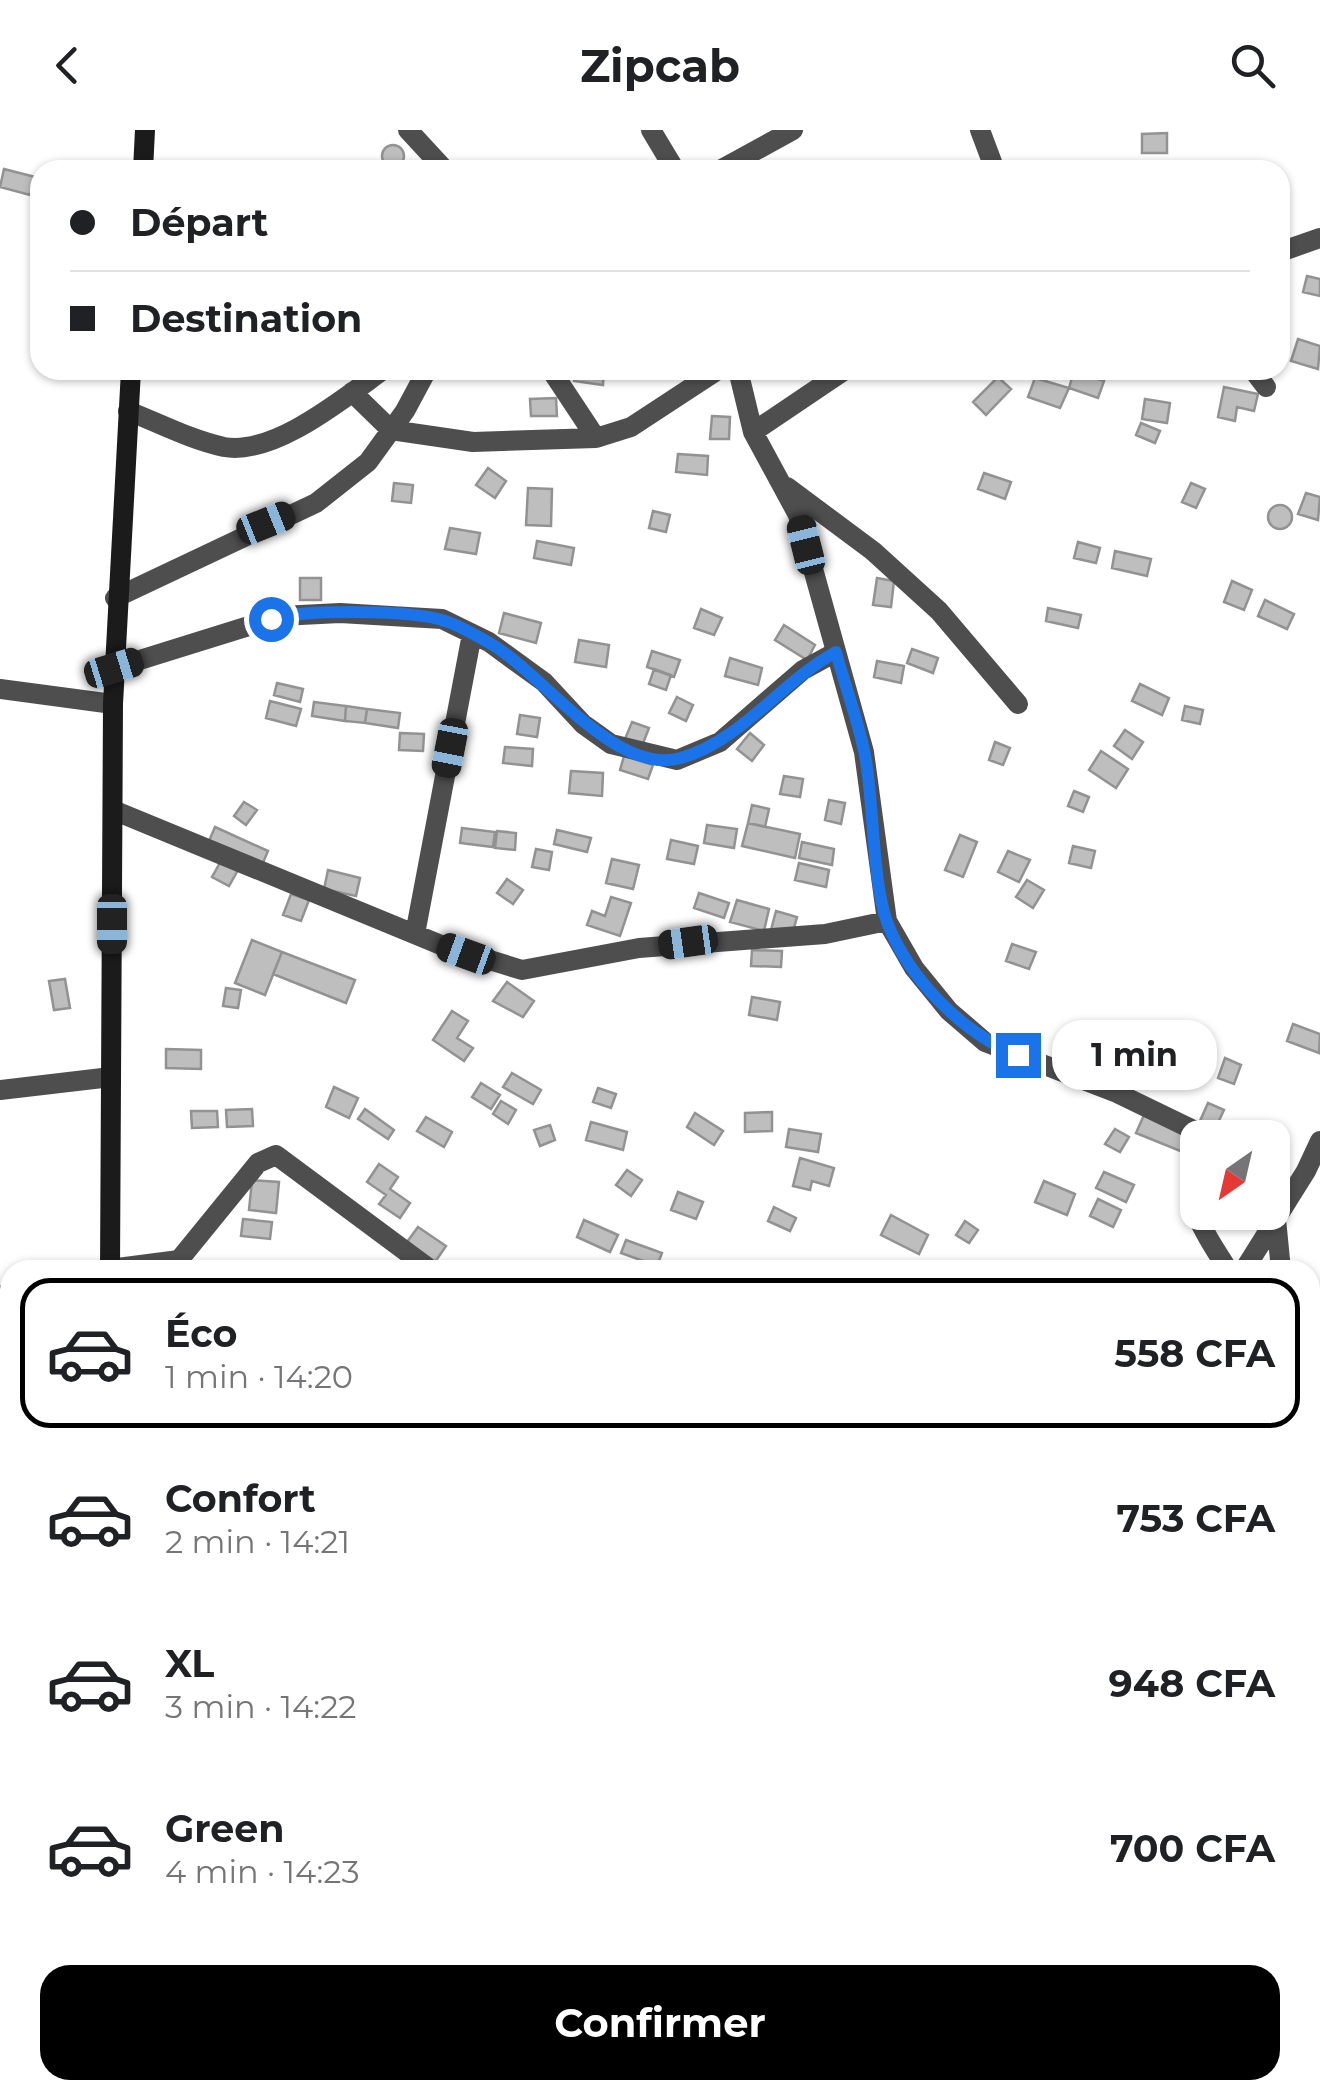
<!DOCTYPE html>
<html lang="fr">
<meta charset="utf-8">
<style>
:root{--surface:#fff;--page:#f6f6f6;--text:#202124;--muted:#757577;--line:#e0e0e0;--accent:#000}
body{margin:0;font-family:Montserrat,sans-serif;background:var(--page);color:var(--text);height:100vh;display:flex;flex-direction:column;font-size:38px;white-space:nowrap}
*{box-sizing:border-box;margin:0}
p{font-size:32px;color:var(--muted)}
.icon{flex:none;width:55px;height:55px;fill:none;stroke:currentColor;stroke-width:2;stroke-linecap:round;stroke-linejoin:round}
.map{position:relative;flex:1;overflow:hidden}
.side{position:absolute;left:0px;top:1130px;width:1320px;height:840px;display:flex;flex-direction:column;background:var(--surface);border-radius:30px 30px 0 0;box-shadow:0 2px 8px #0004}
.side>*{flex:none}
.top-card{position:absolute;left:30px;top:30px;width:1260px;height:220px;border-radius:30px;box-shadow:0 2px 8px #0004;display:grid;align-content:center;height:220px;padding:0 40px;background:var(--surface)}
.needle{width:65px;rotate:214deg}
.controls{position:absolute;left:1180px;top:990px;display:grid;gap:20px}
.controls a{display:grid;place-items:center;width:110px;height:110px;border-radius:20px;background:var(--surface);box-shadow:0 2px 8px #0004;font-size:50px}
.end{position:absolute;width:45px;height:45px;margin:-22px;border:12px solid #1a73e8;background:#fff;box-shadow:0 0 0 5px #fff}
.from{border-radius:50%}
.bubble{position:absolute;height:70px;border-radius:30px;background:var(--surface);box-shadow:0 2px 8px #0004;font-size:32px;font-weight:700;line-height:70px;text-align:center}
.car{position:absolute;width:30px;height:60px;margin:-30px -15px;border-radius:12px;box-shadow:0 0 8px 2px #0007;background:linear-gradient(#222 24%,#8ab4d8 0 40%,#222 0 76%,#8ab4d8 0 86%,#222 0)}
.top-card b{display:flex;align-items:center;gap:35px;height:95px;font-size:38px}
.top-card b+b{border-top:2px solid var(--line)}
.top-card i{width:25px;height:25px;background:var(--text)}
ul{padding:18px 0 0;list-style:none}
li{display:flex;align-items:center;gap:30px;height:150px;margin:0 20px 15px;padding:0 20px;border:5px solid transparent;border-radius:30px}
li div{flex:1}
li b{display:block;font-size:38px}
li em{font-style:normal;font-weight:700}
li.on{border-color:var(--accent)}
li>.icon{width:90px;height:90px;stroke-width:1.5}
.button{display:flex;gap:20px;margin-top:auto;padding:20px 40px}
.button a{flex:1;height:115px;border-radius:30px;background:var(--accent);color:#fff;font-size:40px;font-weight:700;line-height:115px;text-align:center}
header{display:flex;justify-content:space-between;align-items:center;height:130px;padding:0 40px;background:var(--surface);font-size:45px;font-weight:700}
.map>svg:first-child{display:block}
.building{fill:#bebebe;stroke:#929292;stroke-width:2.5}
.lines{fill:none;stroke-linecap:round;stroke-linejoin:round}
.street{stroke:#4e4e4e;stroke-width:20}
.secondary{stroke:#1b1b1b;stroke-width:20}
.route{stroke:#1a73e8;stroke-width:12}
</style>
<header><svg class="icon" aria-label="back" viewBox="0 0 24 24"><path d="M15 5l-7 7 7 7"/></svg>Zipcab<svg class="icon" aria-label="search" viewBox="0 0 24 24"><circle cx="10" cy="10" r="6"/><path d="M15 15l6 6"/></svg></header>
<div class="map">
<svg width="1320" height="1970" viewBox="0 0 1320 1970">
<rect width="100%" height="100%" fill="#fff"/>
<!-- building -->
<path class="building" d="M1167,3V23H1142V4Z
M382 26a11 11 0 1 1 22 0a11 11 0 1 1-22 0Z
M4,39L35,47L30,65L0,57Z
M1307,146L1320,149V166L1303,162Z
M1298,209L1320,216L1318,239L1291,231Z
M576,240H604L603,255L574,251Z
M1074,241L1104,251L1098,268L1069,258Z
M998,247L1011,259L986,285L973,272Z
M1035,248L1069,258L1060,278L1028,267Z
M1224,257L1258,264L1254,281L1237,277L1235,291L1218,287Z
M556,268L557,286H531L530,269Z
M1145,269L1170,273L1167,293L1142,289Z
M712,286L730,287L729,309H710Z
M1141,293L1160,301L1155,313L1136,305Z
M678,324L708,326L707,345L676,342Z
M488,338L506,351L495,368L476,355Z
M984,343L1011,352L1005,369L978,359Z
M394,353L413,355L411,373L392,371Z
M1191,353L1205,359L1196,378L1182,372Z
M528,358L552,359L551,396L526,395Z
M1306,363L1320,367L1318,390L1298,384Z
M1268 387a12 12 0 1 1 24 0a12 12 0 1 1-24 0Z
M653,381L670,385L666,402L649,398Z
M450,398L480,403L476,424L445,419Z
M537,411L574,418L571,435L534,428Z
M1078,412L1100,418L1096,433L1074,428Z
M1115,421L1151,429L1147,446L1112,438Z
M300,448H321V470H300Z
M877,448L894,451L891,477L873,475Z
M1232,451L1252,460L1244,480L1224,472Z
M1265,470L1294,484L1287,499L1258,486Z
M1048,478L1081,485L1078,498L1046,491Z
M701,479L722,488L714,505L694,498Z
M504,483L541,493L536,513L499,503Z
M784,495L815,515L807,530L775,510Z
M579,510L609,515L606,537L575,532Z
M912,519L938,528L933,543L907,533Z
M652,521L680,530L674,547L647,537Z
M730,528L762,538L758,555L725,546Z
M877,531L904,536L901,553L874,547Z
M654,539L671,545L666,560L649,554Z
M277,553L303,559L300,572L274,565Z
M1140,554L1169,568L1162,585L1132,571Z
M677,567L693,575L686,591L669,583Z
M270,571L301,579L296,596L266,588Z
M314,572L346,576L345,591L312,586Z
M346,576L367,579L365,593L345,591Z
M1185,576L1203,580L1200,594L1182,590Z
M367,579L400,583L398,598L365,593Z
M520,585L540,588L537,607L517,604Z
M632,592L649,598L642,616L625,609Z
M1125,600L1143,612L1132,629L1114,616Z
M400,603L424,604L423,621L399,620Z
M750,603L764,615L752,631L737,619Z
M995,612L1010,618L1003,635L989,630Z
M505,617L533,619L532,636L503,633Z
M1101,621L1128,639L1116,658L1089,640Z
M624,626L653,635L648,649L620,640Z
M571,641L603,643L602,666L569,663Z
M784,646L803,649L800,667L780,664Z
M1074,661L1089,667L1083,682L1068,676Z
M829,670L845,673L841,694L825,690Z
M244,672L257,680L246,695L234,686Z
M752,675L769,679L765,697L748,693Z
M748,693L800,704L795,728L742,716Z
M707,695L737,699L734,718L704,713Z
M215,697L268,721L262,735L209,711Z
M462,698L495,702L493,717L460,713Z
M557,700L591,708L587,722L554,714Z
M497,701L516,703L515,720L495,718Z
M960,705L977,712L963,747L945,740Z
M671,710L698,716L694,734L667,729Z
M802,712L834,719L832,735L799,728Z
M1073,716L1095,721L1091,738L1069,733Z
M536,719L552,722L549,740L532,737Z
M1008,721L1030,730L1019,752L998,742Z
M612,729L639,735L633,759L606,753Z
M221,731L238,740L229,756L212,747Z
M799,733L829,740L826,757L795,750Z
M328,740L360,748L356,766L324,759Z
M507,749L523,760L513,774L497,763Z
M1027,750L1044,760L1033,778L1016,767Z
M699,763L729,773L724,788L694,778Z
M291,764L309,770L301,791L283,785Z
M611,767L631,773L620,806L587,795L592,781L605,786Z
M737,770L769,779L764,801L730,792Z
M776,781L797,787L792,805L771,800Z
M252,810L282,822L265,865L235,853Z
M1012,814L1036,822L1029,839L1006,831Z
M752,820L782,821L781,837L751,836Z
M282,822L355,850L346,873L273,844Z
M65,849L70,878L54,880L49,851Z
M507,852L534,871L523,887L493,871Z
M226,858L241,860L238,878L223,876Z
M752,867L780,872L777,890L749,885Z
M452,881L468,891L457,908L473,918L464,931L433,910Z
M1293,894L1320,904L1319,923L1287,911Z
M1104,895L1133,902L1129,921L1099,914Z
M166,919L201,920V939L166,938Z
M1225,928L1241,935L1234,954L1218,948Z
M512,943L541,960L533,974L503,957Z
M481,953L500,965L491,979L472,967Z
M334,957L358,968L349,988L326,977Z
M598,958L616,964L611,978L593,972Z
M501,971L516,980L508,994L493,984Z
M1208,973L1224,980L1215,999L1200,991Z
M252,979L253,996L227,997L226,980Z
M365,979L394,1000L388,1009L358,989Z
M191,981H217L218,997L192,998Z
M772,982V1001L745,1002V983Z
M695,983L723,1001L714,1015L687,997Z
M1144,985L1198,1008L1195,1027L1136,1003Z
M426,987L452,1002L444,1017L417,1001Z
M591,992L627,1002L623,1020L586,1010Z
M550,995L555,1010L540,1016L534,1000Z
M789,999L821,1004L818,1022L786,1017Z
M1115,999L1129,1007L1120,1022L1105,1014Z
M800,1028L834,1038L829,1056L812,1051L810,1060L793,1056Z
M379,1034L398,1047L390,1059L410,1073L400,1088L379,1074L386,1065L367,1052Z
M627,1040L642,1050L631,1066L616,1055Z
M1104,1042L1134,1055L1126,1072L1096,1058Z
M252,1050L279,1052L276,1083L249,1080Z
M1044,1051L1075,1064L1067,1085L1035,1072Z
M678,1062L703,1072L696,1089L671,1080Z
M1098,1069L1121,1080L1113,1097L1090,1086Z
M774,1077L796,1088L790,1101L768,1091Z
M891,1085L928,1105L919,1124L881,1105Z
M243,1089L272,1092L270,1109L241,1106Z
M584,1090L618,1105L610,1122L577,1107Z
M965,1091L978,1100L969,1113L956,1105Z
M418,1097L446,1116L435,1132L407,1112Z
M626,1110L662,1123L657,1136L621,1123Z"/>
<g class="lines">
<!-- street -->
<path class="street" d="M408,0L445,40
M651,0L675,40
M980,0L995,40
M720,40L793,0
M1280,122L1320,108
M551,240L596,308L631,297L718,240
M738,240L753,302L798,385L864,622L887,791L914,838L949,881L985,912L1117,963L1210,1008
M1253,240L1266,257
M352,262L391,300L473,312L596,308
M128,281C159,293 191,310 224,317C274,326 344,268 383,240
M753,302L845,240
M787,357L873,421L939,481L1018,574
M115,468L316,373L368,332L405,281L427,240
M114,538L281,486L340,483L442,489L489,512L544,552L583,594L611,614L677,630L720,612L803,540L836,522
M0,559L113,574
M113,680L441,815L522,840L639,818L825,804L887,791
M415,804L472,504
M0,960L111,947
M1198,1039C1180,1074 1210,1110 1228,1140
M1276,1089L1281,1140
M110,1139L179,1130L258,1033L276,1025L431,1140
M1244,1140L1306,1041L1320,1011
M0,1165L10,1170
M1310,1253L1317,1324L1312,1397L1320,1465
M0,1466L10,1483
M0,1587L10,1583
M866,1970L871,1960
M911,1970L912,1960"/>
<!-- secondary -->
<path class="secondary" d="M143,40L145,0
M110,1140L113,574L131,240
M148,1960L150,1970"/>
</g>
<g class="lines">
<!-- route -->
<path class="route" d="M271,489C302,479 415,480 445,491C459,495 473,504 486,511C541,540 614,647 681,628C741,611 781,552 836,522C845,556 858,590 865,625C874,673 872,749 887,792C909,849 963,904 1018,925"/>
</g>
</svg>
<div class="controls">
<a><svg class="needle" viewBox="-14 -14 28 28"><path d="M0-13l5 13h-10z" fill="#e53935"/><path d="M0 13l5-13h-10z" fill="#757577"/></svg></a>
</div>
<i class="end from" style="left:271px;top:489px"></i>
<i class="end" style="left:1018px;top:925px"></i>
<div class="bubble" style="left:1052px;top:890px;width:165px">1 min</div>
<i class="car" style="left:266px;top:393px;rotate:68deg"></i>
<i class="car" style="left:806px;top:415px;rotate:346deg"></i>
<i class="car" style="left:114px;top:538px;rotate:73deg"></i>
<i class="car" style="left:450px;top:618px;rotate:191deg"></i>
<i class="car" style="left:112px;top:794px;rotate:180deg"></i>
<i class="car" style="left:688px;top:812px;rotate:262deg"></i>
<i class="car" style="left:466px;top:824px;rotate:290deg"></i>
<div class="top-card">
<b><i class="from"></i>Départ</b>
<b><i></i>Destination</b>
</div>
<section class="side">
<ul>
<li class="on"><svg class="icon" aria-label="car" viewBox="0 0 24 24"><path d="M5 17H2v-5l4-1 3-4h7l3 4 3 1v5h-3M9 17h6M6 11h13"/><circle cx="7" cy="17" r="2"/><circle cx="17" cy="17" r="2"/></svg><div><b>Éco</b><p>1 min · 14:20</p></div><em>558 CFA</em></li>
<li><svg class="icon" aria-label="car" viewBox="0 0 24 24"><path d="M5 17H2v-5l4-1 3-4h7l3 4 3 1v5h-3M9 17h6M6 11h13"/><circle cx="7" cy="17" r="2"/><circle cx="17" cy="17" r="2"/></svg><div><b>Confort</b><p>2 min · 14:21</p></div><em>753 CFA</em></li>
<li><svg class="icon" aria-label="car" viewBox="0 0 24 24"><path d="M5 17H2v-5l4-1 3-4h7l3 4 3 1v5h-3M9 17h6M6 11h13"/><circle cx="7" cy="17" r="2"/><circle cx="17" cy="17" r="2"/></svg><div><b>XL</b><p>3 min · 14:22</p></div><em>948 CFA</em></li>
<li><svg class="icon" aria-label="car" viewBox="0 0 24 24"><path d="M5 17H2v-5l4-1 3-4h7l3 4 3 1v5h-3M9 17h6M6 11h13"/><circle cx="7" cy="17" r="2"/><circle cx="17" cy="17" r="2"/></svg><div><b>Green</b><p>4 min · 14:23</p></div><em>700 CFA</em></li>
</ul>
<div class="button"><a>Confirmer</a></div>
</section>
</div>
